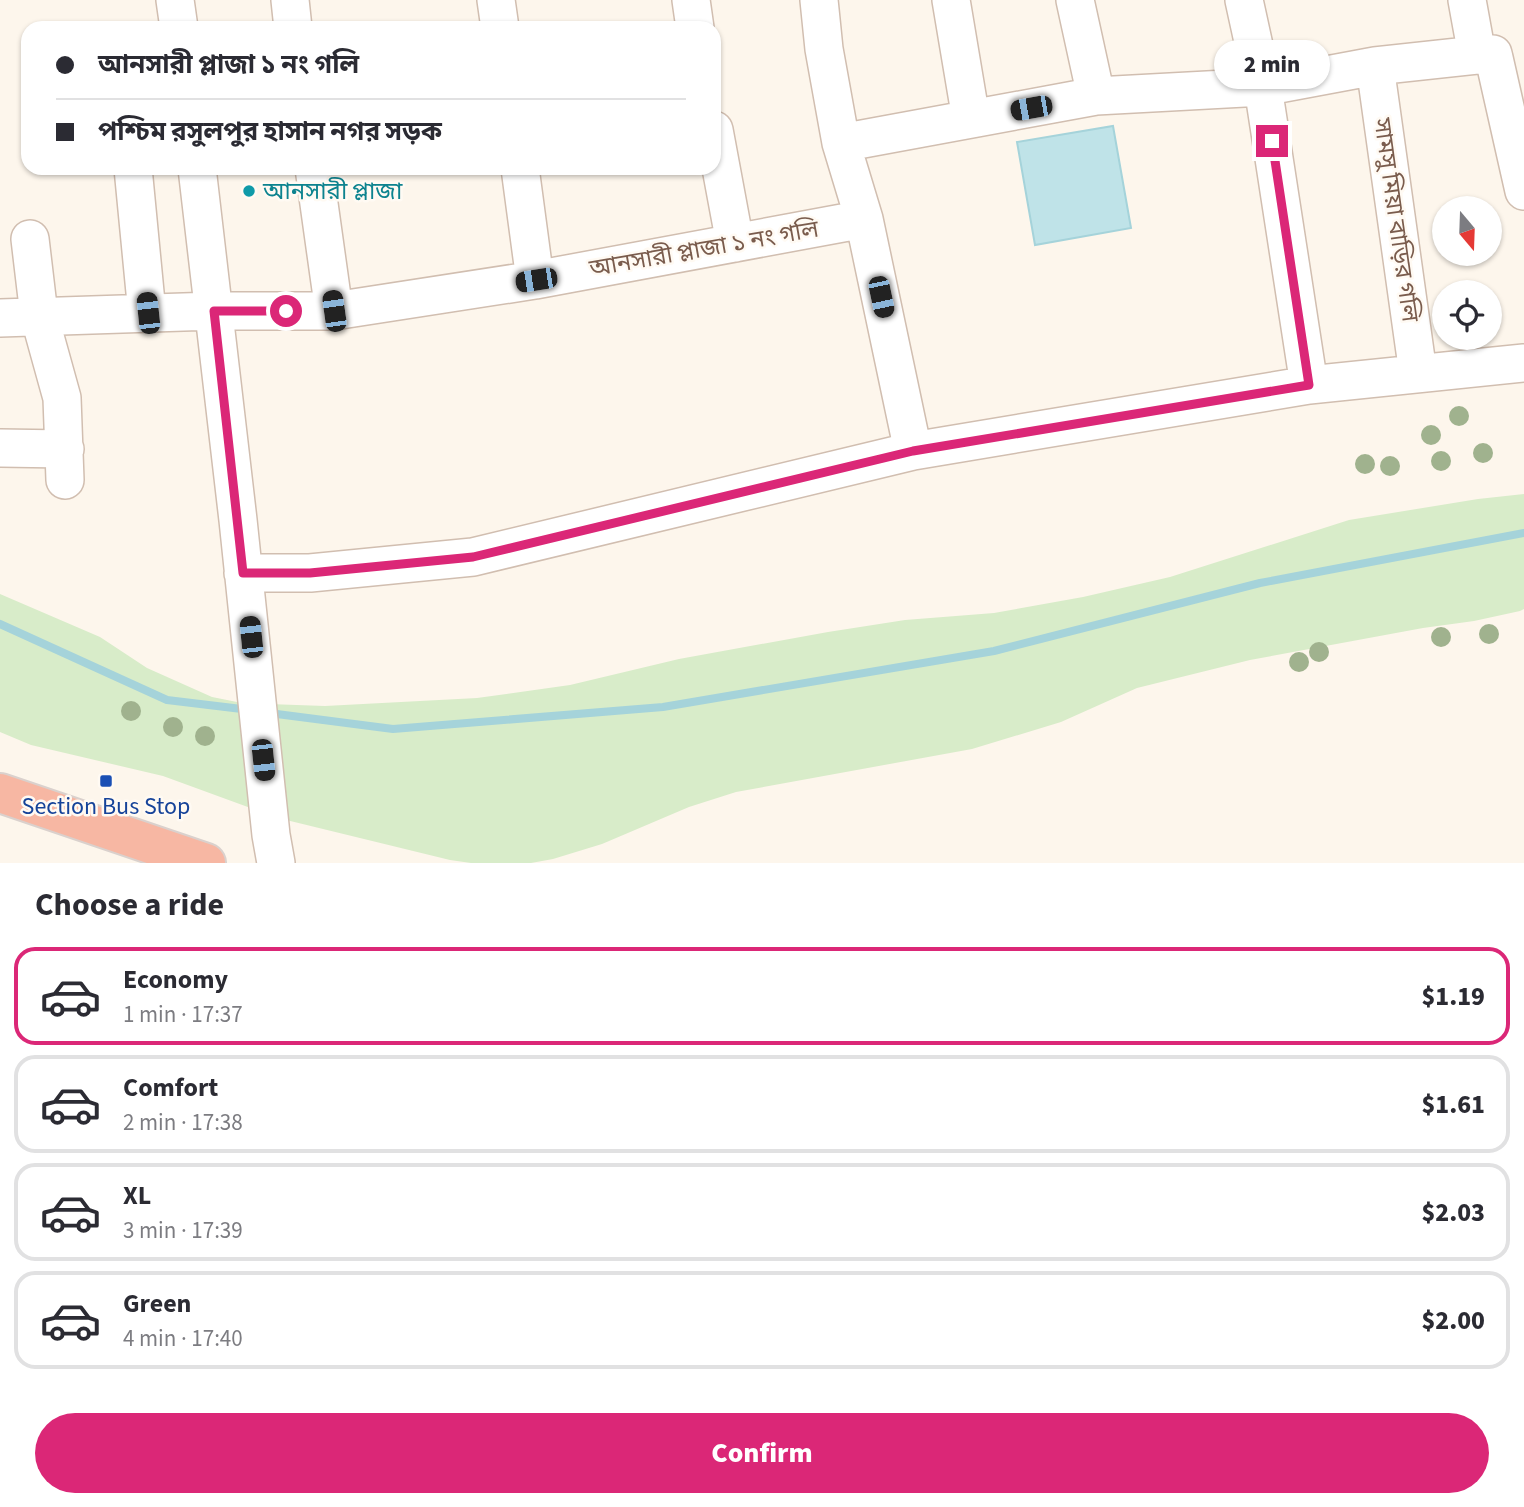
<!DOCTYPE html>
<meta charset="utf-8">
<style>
:root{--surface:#fff;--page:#f2f2f3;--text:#2b2b33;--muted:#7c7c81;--line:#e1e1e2;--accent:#db2777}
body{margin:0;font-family:"Source Sans 3","Noto Sans Bengali",sans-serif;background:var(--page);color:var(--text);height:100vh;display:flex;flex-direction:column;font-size:26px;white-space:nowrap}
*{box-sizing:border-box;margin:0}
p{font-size:23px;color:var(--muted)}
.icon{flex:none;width:38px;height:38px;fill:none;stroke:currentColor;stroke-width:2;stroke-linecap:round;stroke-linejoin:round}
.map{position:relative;height:863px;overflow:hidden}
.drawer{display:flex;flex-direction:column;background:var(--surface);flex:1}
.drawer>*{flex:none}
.top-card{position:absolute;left:21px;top:21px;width:700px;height:154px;border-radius:21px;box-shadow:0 2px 5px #0004;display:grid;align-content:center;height:154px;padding:0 35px;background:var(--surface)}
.needle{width:46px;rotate:161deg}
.fabs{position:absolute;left:1432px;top:196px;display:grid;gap:14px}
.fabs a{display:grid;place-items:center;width:70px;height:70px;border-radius:50%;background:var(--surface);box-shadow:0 2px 5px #0004;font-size:35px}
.end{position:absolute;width:32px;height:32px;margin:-16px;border:9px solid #db2777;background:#fff;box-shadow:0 0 0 4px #fff}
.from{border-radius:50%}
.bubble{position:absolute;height:49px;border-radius:24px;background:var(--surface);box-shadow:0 2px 5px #0004;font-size:23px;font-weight:800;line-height:49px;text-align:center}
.car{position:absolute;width:21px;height:42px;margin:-21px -10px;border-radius:9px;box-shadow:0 0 5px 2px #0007;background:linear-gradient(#222 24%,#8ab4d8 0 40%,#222 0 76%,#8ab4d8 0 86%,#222 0)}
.top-card b{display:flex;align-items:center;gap:24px;height:66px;font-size:26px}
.top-card b+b{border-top:2px solid var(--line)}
.top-card i{width:18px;height:18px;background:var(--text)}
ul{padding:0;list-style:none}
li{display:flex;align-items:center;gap:21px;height:98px;margin:0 14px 10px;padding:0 21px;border:4px solid var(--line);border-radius:21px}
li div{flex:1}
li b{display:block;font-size:26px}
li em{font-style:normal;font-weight:800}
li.on{border-color:var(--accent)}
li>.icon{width:63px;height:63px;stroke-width:1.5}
h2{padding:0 35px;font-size:32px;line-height:84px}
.button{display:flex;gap:14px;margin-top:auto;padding:14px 35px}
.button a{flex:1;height:80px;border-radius:42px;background:var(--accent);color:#fff;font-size:28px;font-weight:800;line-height:80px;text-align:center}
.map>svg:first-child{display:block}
.green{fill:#d8ecc9}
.water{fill:#bfe3e8;stroke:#a5d3da;stroke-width:2}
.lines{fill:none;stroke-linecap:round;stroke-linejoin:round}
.stream{stroke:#a5d3da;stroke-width:8}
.minor-casing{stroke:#d1beb0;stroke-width:40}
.highway-casing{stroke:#dad1cd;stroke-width:42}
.minor{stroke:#fff;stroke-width:37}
.highway{stroke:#f7b7a3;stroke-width:38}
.tree{fill:#a0b28e}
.route{stroke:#db2777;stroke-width:9}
.culture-dot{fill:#0f9aa8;stroke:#fffaf3;stroke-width:2.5}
.transit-dot{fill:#1a4fb4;stroke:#fffaf3;stroke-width:2.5}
.labels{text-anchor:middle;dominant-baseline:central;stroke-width:5;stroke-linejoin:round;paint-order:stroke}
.culture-label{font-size:24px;fill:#0d838f;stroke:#fffaf3;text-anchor:start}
.street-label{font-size:24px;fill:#7a5c4d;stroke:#fffaf3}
.transit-label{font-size:24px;fill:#164399;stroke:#fffaf3}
</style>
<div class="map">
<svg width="1524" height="863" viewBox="0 0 1524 863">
<rect width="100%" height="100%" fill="#fdf6ec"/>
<!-- green -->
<path class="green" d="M1524,494V609L1520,611L1474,621L1423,628L1250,660L1137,688L1061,722L972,749L736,792L689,807L602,844L553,859L531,863H471L450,860L278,818L163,776L31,745L0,732V594L100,637L147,668L212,697L242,703L325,706L477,698L570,685L679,659L828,632L905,620L994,613L1083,597L1170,577L1349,520L1478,499Z"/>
<!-- water -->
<path class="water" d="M1113,126L1131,228L1035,245L1017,142Z"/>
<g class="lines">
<!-- stream -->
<path class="stream" d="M0,624L167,700L250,710
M269,713L393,729L663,707L994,651L1260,583L1524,533"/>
<!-- minor casing -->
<g class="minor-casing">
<path id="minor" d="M175,0L179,28
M290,0L293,28
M496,0L500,28
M691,0L695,28
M819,0L824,49L841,143L864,219L913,451
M951,0L971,119
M1075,0L1096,96
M1244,0L1263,87L1309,385
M1467,0L1477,55L1493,54L1494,58L1524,191
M1375,66L1418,373
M714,130L735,243
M841,143L1096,96L1263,87L1375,66L1477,55
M133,168L147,313
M197,168L238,520L271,835L276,863
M314,168L334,311
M520,168L535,280
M30,239L39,315L62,398L65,480
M0,318L214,311H334L535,280L864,219
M0,448L65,449
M243,573H310L473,557L913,451L1309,385L1524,363"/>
</g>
<!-- highway casing -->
<g class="highway-casing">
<path id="highway" d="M0,793L206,863"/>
</g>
<!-- minor -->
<use href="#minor" class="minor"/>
<!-- highway -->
<use href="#highway" class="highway"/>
</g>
<!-- trees -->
<g class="tree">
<circle cx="1459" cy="416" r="10"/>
<circle cx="1431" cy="435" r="10"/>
<circle cx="1483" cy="453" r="10"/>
<circle cx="1441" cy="461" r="10"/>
<circle cx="1365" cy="464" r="10"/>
<circle cx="1390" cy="466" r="10"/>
<circle cx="1489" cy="634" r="10"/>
<circle cx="1441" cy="637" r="10"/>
<circle cx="1319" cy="652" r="10"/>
<circle cx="1299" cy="662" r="10"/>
<circle cx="131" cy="711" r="10"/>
<circle cx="173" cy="727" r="10"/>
<circle cx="205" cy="736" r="10"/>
</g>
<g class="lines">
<!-- route -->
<path class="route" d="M286,311H214L243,573H310L473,557L913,451L1309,385L1272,141"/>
</g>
<!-- markers -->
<circle class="culture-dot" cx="249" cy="191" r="7"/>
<rect class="transit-dot" x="99" y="774" width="14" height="14" rx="3.5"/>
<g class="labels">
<!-- culture labels -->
<g class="culture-label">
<text x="263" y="191">আনসারী প্লাজা</text>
</g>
<!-- street labels -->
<g class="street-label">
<text transform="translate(1396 220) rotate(82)">সামসু মিয়া বাড়ির গলি</text>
<text transform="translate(704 249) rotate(-10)">আনসারী প্লাজা ১ নং গলি</text>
</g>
<!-- transit labels -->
<g class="transit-label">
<text x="106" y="806">Section Bus Stop</text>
</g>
</g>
</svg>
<div class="fabs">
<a><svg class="needle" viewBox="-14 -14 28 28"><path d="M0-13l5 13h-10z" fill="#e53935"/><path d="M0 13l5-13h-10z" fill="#7c7c81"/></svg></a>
<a><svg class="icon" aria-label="locate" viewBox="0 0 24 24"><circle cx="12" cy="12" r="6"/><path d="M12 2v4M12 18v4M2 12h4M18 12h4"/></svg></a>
</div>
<i class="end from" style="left:286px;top:311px"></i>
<i class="end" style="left:1272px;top:141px"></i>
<div class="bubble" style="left:1214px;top:40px;width:116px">2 min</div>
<i class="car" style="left:1031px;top:108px;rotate:260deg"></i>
<i class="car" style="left:536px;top:280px;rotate:261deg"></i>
<i class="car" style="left:881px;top:297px;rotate:168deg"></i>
<i class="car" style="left:334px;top:311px;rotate:352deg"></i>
<i class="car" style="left:148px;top:313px;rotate:354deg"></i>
<i class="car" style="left:251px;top:637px;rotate:354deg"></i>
<i class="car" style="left:263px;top:760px;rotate:174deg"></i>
<div class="top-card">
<b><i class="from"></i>আনসারী প্লাজা ১ নং গলি</b>
<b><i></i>পশ্চিম রসুলপুর হাসান নগর সড়ক</b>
</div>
</div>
<section class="drawer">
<h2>Choose a ride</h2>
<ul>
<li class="on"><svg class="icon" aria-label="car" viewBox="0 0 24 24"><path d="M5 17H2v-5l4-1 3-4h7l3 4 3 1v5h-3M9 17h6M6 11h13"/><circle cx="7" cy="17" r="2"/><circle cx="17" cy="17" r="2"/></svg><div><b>Economy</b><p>1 min · 17:37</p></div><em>$1.19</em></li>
<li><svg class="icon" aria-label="car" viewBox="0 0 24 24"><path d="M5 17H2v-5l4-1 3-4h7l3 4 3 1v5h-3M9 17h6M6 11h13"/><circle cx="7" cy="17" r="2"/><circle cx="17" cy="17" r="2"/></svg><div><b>Comfort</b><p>2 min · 17:38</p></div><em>$1.61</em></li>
<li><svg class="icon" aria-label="car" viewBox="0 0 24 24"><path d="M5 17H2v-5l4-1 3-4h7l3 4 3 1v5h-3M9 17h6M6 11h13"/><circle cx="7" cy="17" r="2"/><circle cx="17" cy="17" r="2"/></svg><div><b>XL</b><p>3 min · 17:39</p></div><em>$2.03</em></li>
<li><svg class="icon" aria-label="car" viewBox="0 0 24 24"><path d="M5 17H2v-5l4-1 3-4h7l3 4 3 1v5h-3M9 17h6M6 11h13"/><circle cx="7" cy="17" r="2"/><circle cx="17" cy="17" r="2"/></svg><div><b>Green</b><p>4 min · 17:40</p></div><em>$2.00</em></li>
</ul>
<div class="button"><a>Confirm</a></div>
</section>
